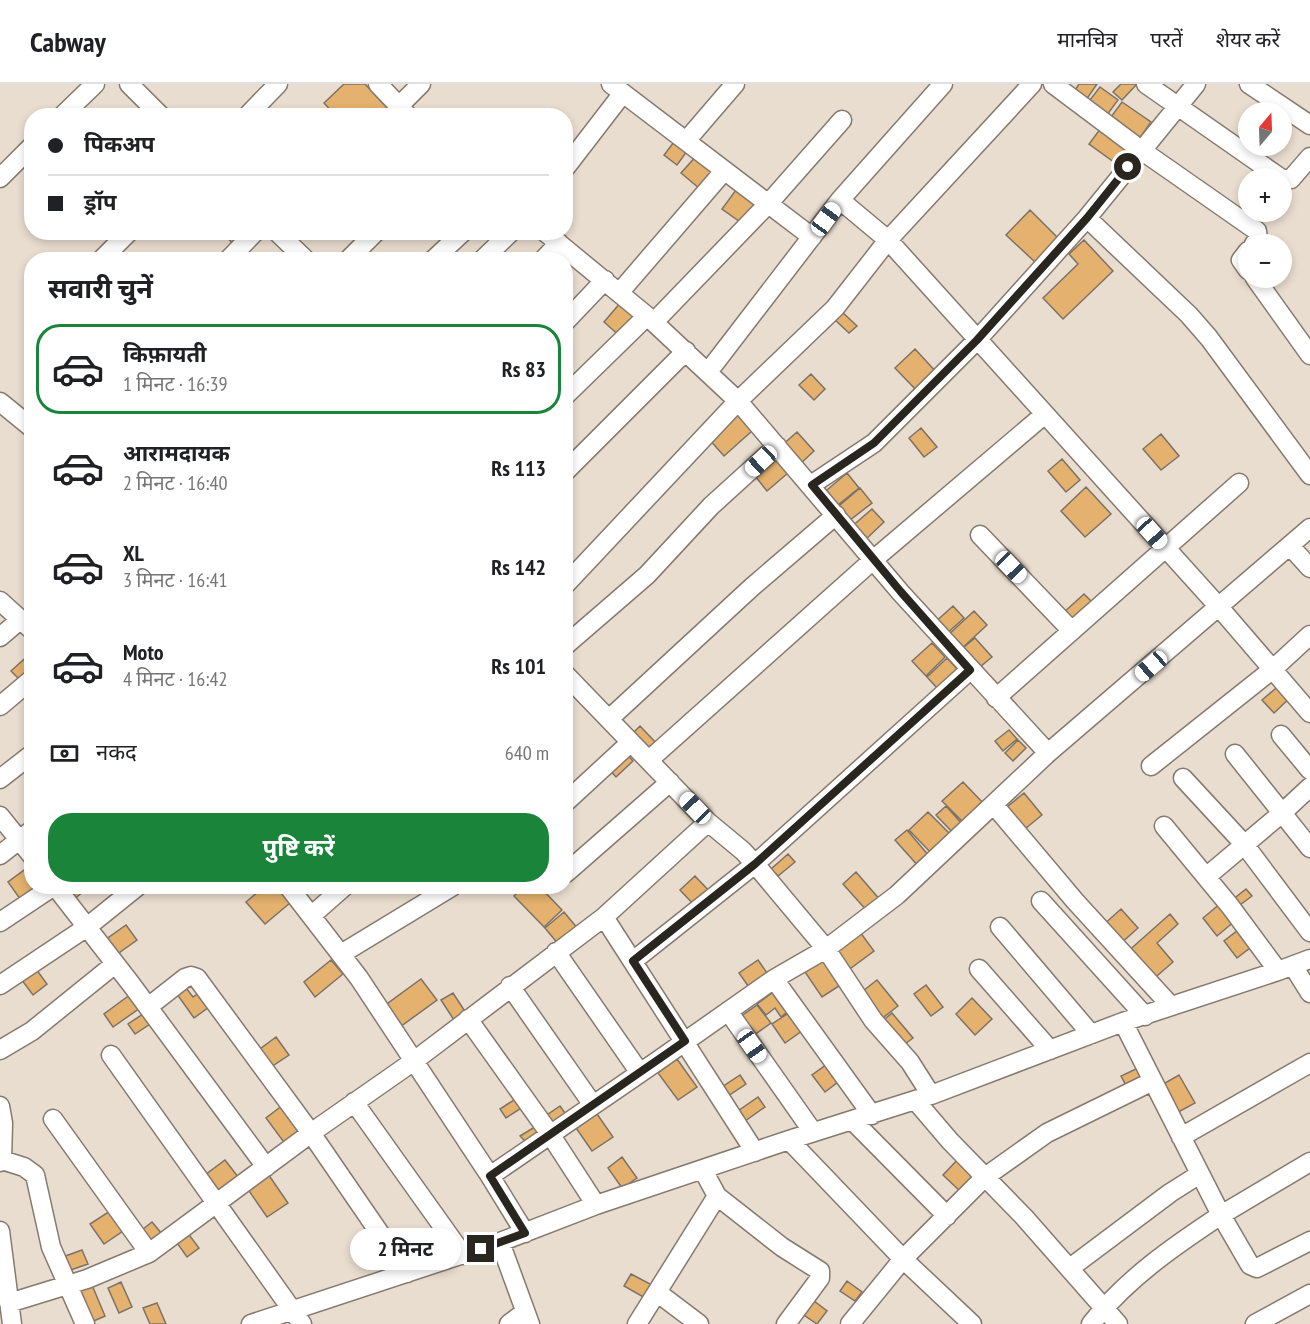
<!DOCTYPE html>
<html lang="hi">
<meta charset="utf-8">
<style>
:root{--surface:#fff;--page:#f6f6f6;--text:#202124;--muted:#757577;--line:#e0e0e0;--accent:#1a843a}
body{margin:0;font-family:"PT Sans Narrow","Noto Sans Devanagari",sans-serif;background:var(--page);color:var(--text);height:100vh;display:flex;flex-direction:column;font-size:22px;white-space:nowrap}
*{box-sizing:border-box;margin:0}
p{font-size:20px;color:var(--muted)}
.icon{flex:none;width:33px;height:33px;fill:none;stroke:currentColor;stroke-width:2;stroke-linecap:round;stroke-linejoin:round}
.map{position:relative;flex:1;overflow:hidden}
.drawer{position:absolute;left:24px;top:168px;width:549px;height:642px;display:flex;flex-direction:column;background:var(--surface);border-radius:24px;box-shadow:0 3px 9px #0003}
.drawer>*{flex:none}
.hud{position:absolute;left:24px;top:24px;width:549px;height:132px;border-radius:24px;box-shadow:0 3px 9px #0003;display:grid;align-content:center;height:132px;padding:0 24px;background:var(--surface)}
.needle{width:39px;rotate:19deg}
.tools{position:absolute;left:1238px;top:18px;display:grid;gap:12px}
.tools a{display:grid;place-items:center;width:54px;height:54px;border-radius:50%;background:var(--surface);box-shadow:0 3px 9px #0003;font-size:30px}
.end{position:absolute;width:27px;height:27px;margin:-14px;border:8px solid #29251f;background:#fff;box-shadow:0 0 0 3px #fff}
.from{border-radius:50%}
.bubble{position:absolute;height:42px;border-radius:21px;background:var(--surface);box-shadow:0 3px 9px #0003;font-size:20px;font-weight:700;line-height:42px;text-align:center}
.car{position:absolute;width:18px;height:36px;margin:-18px -9px;border-radius:8px;box-shadow:0 0 4px 2px #0007;background:linear-gradient(#fff 24%,#345 0 40%,#fff 0 76%,#345 0 86%,#fff 0)}
.hud b{display:flex;align-items:center;gap:21px;height:57px;font-size:22px}
.hud b+b{border-top:2px solid var(--line)}
.hud i{width:15px;height:15px;background:var(--text)}
ul{padding:0;list-style:none}
li{display:flex;align-items:center;gap:18px;height:90px;margin:0 12px 9px;padding:0 12px;border:3px solid transparent;border-radius:24px}
li div{flex:1}
li b{display:block;font-size:22px}
li em{font-style:normal;font-weight:700}
li.selected{border-color:var(--accent)}
li>.icon{width:54px;height:54px;stroke-width:1.5}
h2{padding:0 24px;font-size:27px;line-height:72px}
.pay{display:flex;align-items:center;gap:15px;height:66px;padding:0 24px;font-size:22px}
.pay p{margin-inline-start:auto}
.button{display:flex;gap:12px;margin-top:auto;padding:12px 24px}
.button a{flex:1;height:69px;border-radius:24px;background:var(--accent);color:#fff;font-size:24px;font-weight:700;line-height:69px;text-align:center}
header{display:flex;align-items:center;gap:36px;box-sizing:border-box;height:84px;padding:0 30px;background:var(--surface);border-bottom:2px solid var(--line)}
header strong{font-size:28px}
nav{display:flex;gap:33px;margin-inline-start:auto;font-size:21px}
.map>svg:first-child{display:block}
.building{fill:#e4b16e;stroke:#7d7265;stroke-width:1.5}
.lines{fill:none;stroke-linecap:round;stroke-linejoin:round}
.street-casing{stroke:#857a6d;stroke-width:21}
.street{stroke:#fff;stroke-width:18}
.route{stroke:#29251f;stroke-width:8}
</style>
<header>
<strong>Cabway</strong>
<nav><a>मानचित्र</a><a>परतें</a><a>शेयर करें</a></nav>
</header>
<div class="map">
<svg width="1310" height="1240" viewBox="0 0 1310 1240">
<rect width="100%" height="100%" fill="#e9ddcf"/>
<!-- building -->
<path class="building" d="M344,0H365L390,27L384,32H336L324,19Z
M1079,0H1097L1084,19L1072,11Z
M1121,0H1137L1122,16L1113,8Z
M1100,3L1118,16L1104,35L1086,21Z
M1122,18L1151,38L1137,58L1108,37Z
M1104,40L1132,62L1118,81L1089,60Z
M677,54L690,63L677,81L664,71Z
M698,70L717,86L700,105L681,89Z
M736,106L757,121L743,140L722,125Z
M1030,126L1058,154L1035,178L1006,151Z
M222,148H251L236,163Z
M1084,156L1113,187L1063,235L1043,214L1078,180L1069,170Z
M621,218L638,234L621,253L604,238Z
M840,226L857,242L849,249L833,234Z
M915,265L938,290L918,308L895,284Z
M811,290L825,305L814,316L799,301Z
M736,329L752,347L724,372L708,354Z
M921,344L937,363L924,373L909,354Z
M797,348L814,367L798,382L780,363Z
M1161,350L1179,372L1161,386L1143,365Z
M773,371L788,389L767,407L752,388Z
M1062,375L1080,396L1066,408L1048,387Z
M847,389L859,404L833,425L821,411Z
M1086,403L1111,430L1085,453L1061,427Z
M860,404L872,419L845,440L834,426Z
M872,425L884,438L863,458L850,444Z
M1084,510L1094,520L1072,541L1062,530Z
M953,522L964,534L943,553L932,541Z
M974,527L987,541L958,568L945,554Z
M975,554L992,573L974,588L957,569Z
M932,559L945,573L926,592L912,577Z
M32,568V592L24,600L11,587Z
M947,574L958,586L938,605L927,593Z
M1282,599L1293,611L1274,629L1262,616Z
M640,642L658,661L647,671L629,653Z
M1009,646L1017,655L1003,667L995,657Z
M1018,656L1026,664L1013,677L1005,669Z
M623,666L633,677L616,693L606,682Z
M963,698L985,721L965,740L942,717Z
M1024,709L1042,731L1020,749L1002,727Z
M946,722L964,742L955,751L936,731Z
M928,728L952,752L933,771L909,746Z
M907,746L930,773L919,783L895,756Z
M788,770L795,778L778,792L771,785Z
M31,781L32,802H46L23,819L8,798Z
M856,788L881,817L868,828L843,800Z
M695,792L711,809L696,823L680,806Z
M60,802H90L72,817Z
M265,802H276L290,819L265,840L246,818Z
M524,802H539L562,826L544,843L514,812Z
M1246,805L1252,812L1236,824L1231,817Z
M1221,819L1236,836L1217,852L1203,834Z
M1121,825L1138,844L1119,861L1102,842Z
M564,828L578,845L559,861L545,844Z
M1170,830L1178,840L1157,859L1173,878L1150,898L1125,870Z
M126,841L137,856L116,871L105,856Z
M1242,843L1255,860L1237,874L1224,857Z
M860,848L874,867L847,887L833,867Z
M824,874L842,900L822,913L805,888Z
M331,876L343,890L315,913L304,898Z
M758,876L772,896L753,909L739,889Z
M36,885L47,900L33,911L21,895Z
M421,895L437,916L400,943L384,922Z
M877,896L898,922L880,936L859,910Z
M183,900L193,913L203,906L213,920L194,934L174,906Z
M926,901L943,923L931,932L914,910Z
M776,906L791,925L781,933L775,924L766,931L757,920Z
M453,909L466,929L454,936L441,916Z
M131,910L140,924L113,943L104,930Z
M972,914L992,935L975,951L956,930Z
M757,921L771,939L750,954L737,935Z
M793,926L806,944L785,959L772,940Z
M146,928L153,938L135,950L128,940Z
M892,929L913,954L901,963L880,939Z
M276,953L289,971L268,985L256,968Z
M677,975L697,1003L678,1016L658,989Z
M830,978L842,995L825,1008L812,991Z
M1140,983L1147,996L1128,1005L1121,992Z
M740,991L746,1000L728,1012L722,1003Z
M1179,991L1195,1019L1173,1031L1158,1003Z
M520,1012L526,1021L506,1034L500,1025Z
M758,1013L765,1023L745,1037L738,1027Z
M283,1021L303,1048L286,1061L266,1034Z
M560,1022L570,1036L550,1049L541,1035Z
M597,1030L613,1053L592,1067L576,1044Z
M538,1041L544,1049L528,1060L520,1052Z
M622,1073L637,1094L622,1104L608,1084Z
M960,1073L981,1091L963,1110L943,1091Z
M225,1076L239,1094L219,1109L205,1091Z
M268,1090L288,1119L267,1133L247,1104Z
M113,1125L126,1145L104,1160L90,1140Z
M152,1138L162,1150L148,1161L138,1149Z
M187,1148L199,1164L187,1173L175,1156Z
M82,1166L88,1180L65,1188L60,1174Z
M631,1190L652,1201L645,1214L624,1202Z
M847,1197L862,1208L855,1217L840,1207Z
M121,1198L132,1223L119,1229L108,1204Z
M92,1201L105,1232L87,1240L74,1208Z
M809,1213L827,1227L817,1240L798,1227Z
M157,1219L166,1240H150L143,1224Z"/>
<g class="lines">
<!-- street casing -->
<g class="street-casing">
<path id="street" d="M129,0L161,32
M378,0L399,22
M611,0L812,153
M1053,0L1141,66L1257,147L1258,155L1254,160
M1146,0L1282,95H1291L1310,73
M1249,0L1310,41
M62,32L95,0
M247,32L278,0
M408,32L399,22L421,0
M686,57L735,0
M566,83L623,9
M0,94L32,62
M840,116L888,156L1219,523L1310,629
M1087,134L1189,231L1209,254L1310,391
M277,148L306,176
M545,148L647,232L738,317L901,509L1048,669
M1248,167L1241,176L1248,186
M101,176L129,148
M228,176L255,148
M348,176L376,148
M433,176L463,148
M482,176L511,148
M543,176L559,159
M1255,194L1310,271
M619,209L724,87
M566,237L605,196
M654,238L768,120L842,36
M708,288L840,116L943,0
M566,311L647,232
M0,318L32,344
M566,387L686,267
M811,401L874,359L977,256L1087,134L1196,0
M980,451L1072,547
M1290,462L1310,484
M566,500L738,317L835,224L888,156L1032,0
M0,517L32,546
M0,553L20,536
M566,561L647,491L711,422L777,362
M566,591L708,738L743,767L755,780L826,865L873,936L910,978L931,1011
M996,614L1239,399
M0,622L32,595
M609,635L752,503L836,431
M1281,651L1310,686
M1235,670L1310,764
M649,676L873,476L1045,330
M1151,682L1273,585L1310,551
M1183,694L1244,760L1310,848
M0,695L32,670
M566,718L631,658
M994,721L1075,817L1171,922
M0,732L32,772
M1164,742L1230,822L1278,887
M0,771L32,746
M566,789L670,698
M1206,793L1282,729L1310,703
M55,802L131,900L266,1083
M288,802L359,894L490,1092L525,1149
M1041,817L1145,932
M311,832L345,802
M604,833L755,1068
M0,838L54,802
M1000,843L1091,950
M556,868L640,989
M341,870L453,802
M633,877L755,780L970,586
M1293,882L1310,909
M979,885L1050,966
M774,895L872,1031
M0,901L87,843L138,802
M510,902L593,1021
M148,923L185,894L191,892L197,894L311,1049L407,1189
M728,927L813,1048
M468,935L550,1050L596,1121
M1123,938L1221,1131L1310,1078
M0,966L32,947L115,880
M111,971L302,1240
M915,1016L950,1057L1024,1133L1118,1240
M354,1018L463,1171
M0,1022L3,1039L2,1076L0,1078
M53,1035L149,1169
M852,1036L947,1132
M1181,1053L1310,979
M789,1056L903,1175L972,1240
M2,1076L24,1083L35,1091L51,1163L85,1240
M490,1092L656,978L774,895L826,865L897,811L1048,669L1310,444
M717,1112L782,1163L820,1187V1194L786,1240
M0,1147L12,1240
M500,1158L530,1240
M1070,1184L1170,1109L1200,1090
M658,1209L699,1240
M9,1219L87,1195L149,1169L318,1044L414,977L604,833L708,738
M251,1240L500,1158L596,1121L789,1056L931,1011L1123,938L1278,887L1310,875
M509,1240L525,1228
M637,1240L717,1112L703,1086
M850,1240L903,1175L985,1093L1047,1049L1153,997
M1091,1240C1126,1195 1174,1162 1221,1131L1250,1181L1257,1184L1310,1157
M1255,1240L1310,1210"/>
</g>
<!-- street -->
<use href="#street" class="street"/>
</g>
<g class="lines">
<!-- route -->
<path class="route" d="M481,1165L525,1149L490,1092L685,957L633,877L755,780L970,586L901,508L812,401L874,359L977,256L1087,134L1128,83"/>
</g>
</svg>
<div class="tools">
<a><svg class="needle" viewBox="-14 -14 28 28"><path d="M0-13l5 13h-10z" fill="#e53935"/><path d="M0 13l5-13h-10z" fill="#757577"/></svg></a>
<a>+</a>
<a>−</a>
</div>
<i class="end from" style="left:1128px;top:83px"></i>
<i class="end" style="left:481px;top:1165px"></i>
<div class="bubble" style="left:350px;top:1144px;width:111px">2 मिनट</div>
<i class="car" style="left:826px;top:135px;rotate:36deg"></i>
<i class="car" style="left:761px;top:377px;rotate:227deg"></i>
<i class="car" style="left:1152px;top:449px;rotate:138deg"></i>
<i class="car" style="left:1011px;top:483px;rotate:136deg"></i>
<i class="car" style="left:1151px;top:582px;rotate:229deg"></i>
<i class="car" style="left:695px;top:724px;rotate:316deg"></i>
<i class="car" style="left:752px;top:962px;rotate:145deg"></i>
<div class="hud">
<b><i class="from"></i>पिकअप</b>
<b><i></i>ड्रॉप</b>
</div>
<section class="drawer">
<h2>सवारी चुनें</h2>
<ul>
<li class="selected"><svg class="icon" aria-label="car" viewBox="0 0 24 24"><path d="M5 17H2v-5l4-1 3-4h7l3 4 3 1v5h-3M9 17h6M6 11h13"/><circle cx="7" cy="17" r="2"/><circle cx="17" cy="17" r="2"/></svg><div><b>किफ़ायती</b><p>1 मिनट · 16:39</p></div><em>Rs 83</em></li>
<li><svg class="icon" aria-label="car" viewBox="0 0 24 24"><path d="M5 17H2v-5l4-1 3-4h7l3 4 3 1v5h-3M9 17h6M6 11h13"/><circle cx="7" cy="17" r="2"/><circle cx="17" cy="17" r="2"/></svg><div><b>आरामदायक</b><p>2 मिनट · 16:40</p></div><em>Rs 113</em></li>
<li><svg class="icon" aria-label="car" viewBox="0 0 24 24"><path d="M5 17H2v-5l4-1 3-4h7l3 4 3 1v5h-3M9 17h6M6 11h13"/><circle cx="7" cy="17" r="2"/><circle cx="17" cy="17" r="2"/></svg><div><b>XL</b><p>3 मिनट · 16:41</p></div><em>Rs 142</em></li>
<li><svg class="icon" aria-label="car" viewBox="0 0 24 24"><path d="M5 17H2v-5l4-1 3-4h7l3 4 3 1v5h-3M9 17h6M6 11h13"/><circle cx="7" cy="17" r="2"/><circle cx="17" cy="17" r="2"/></svg><div><b>Moto</b><p>4 मिनट · 16:42</p></div><em>Rs 101</em></li>
</ul>
<div class="pay"><svg class="icon" aria-label="cash" viewBox="0 0 24 24"><path d="M3 7h18v10H3z"/><circle cx="12" cy="12" r="2"/></svg>नकद<p>640 m</p></div>
<div class="button"><a>पुष्टि करें</a></div>
</section>
</div>
